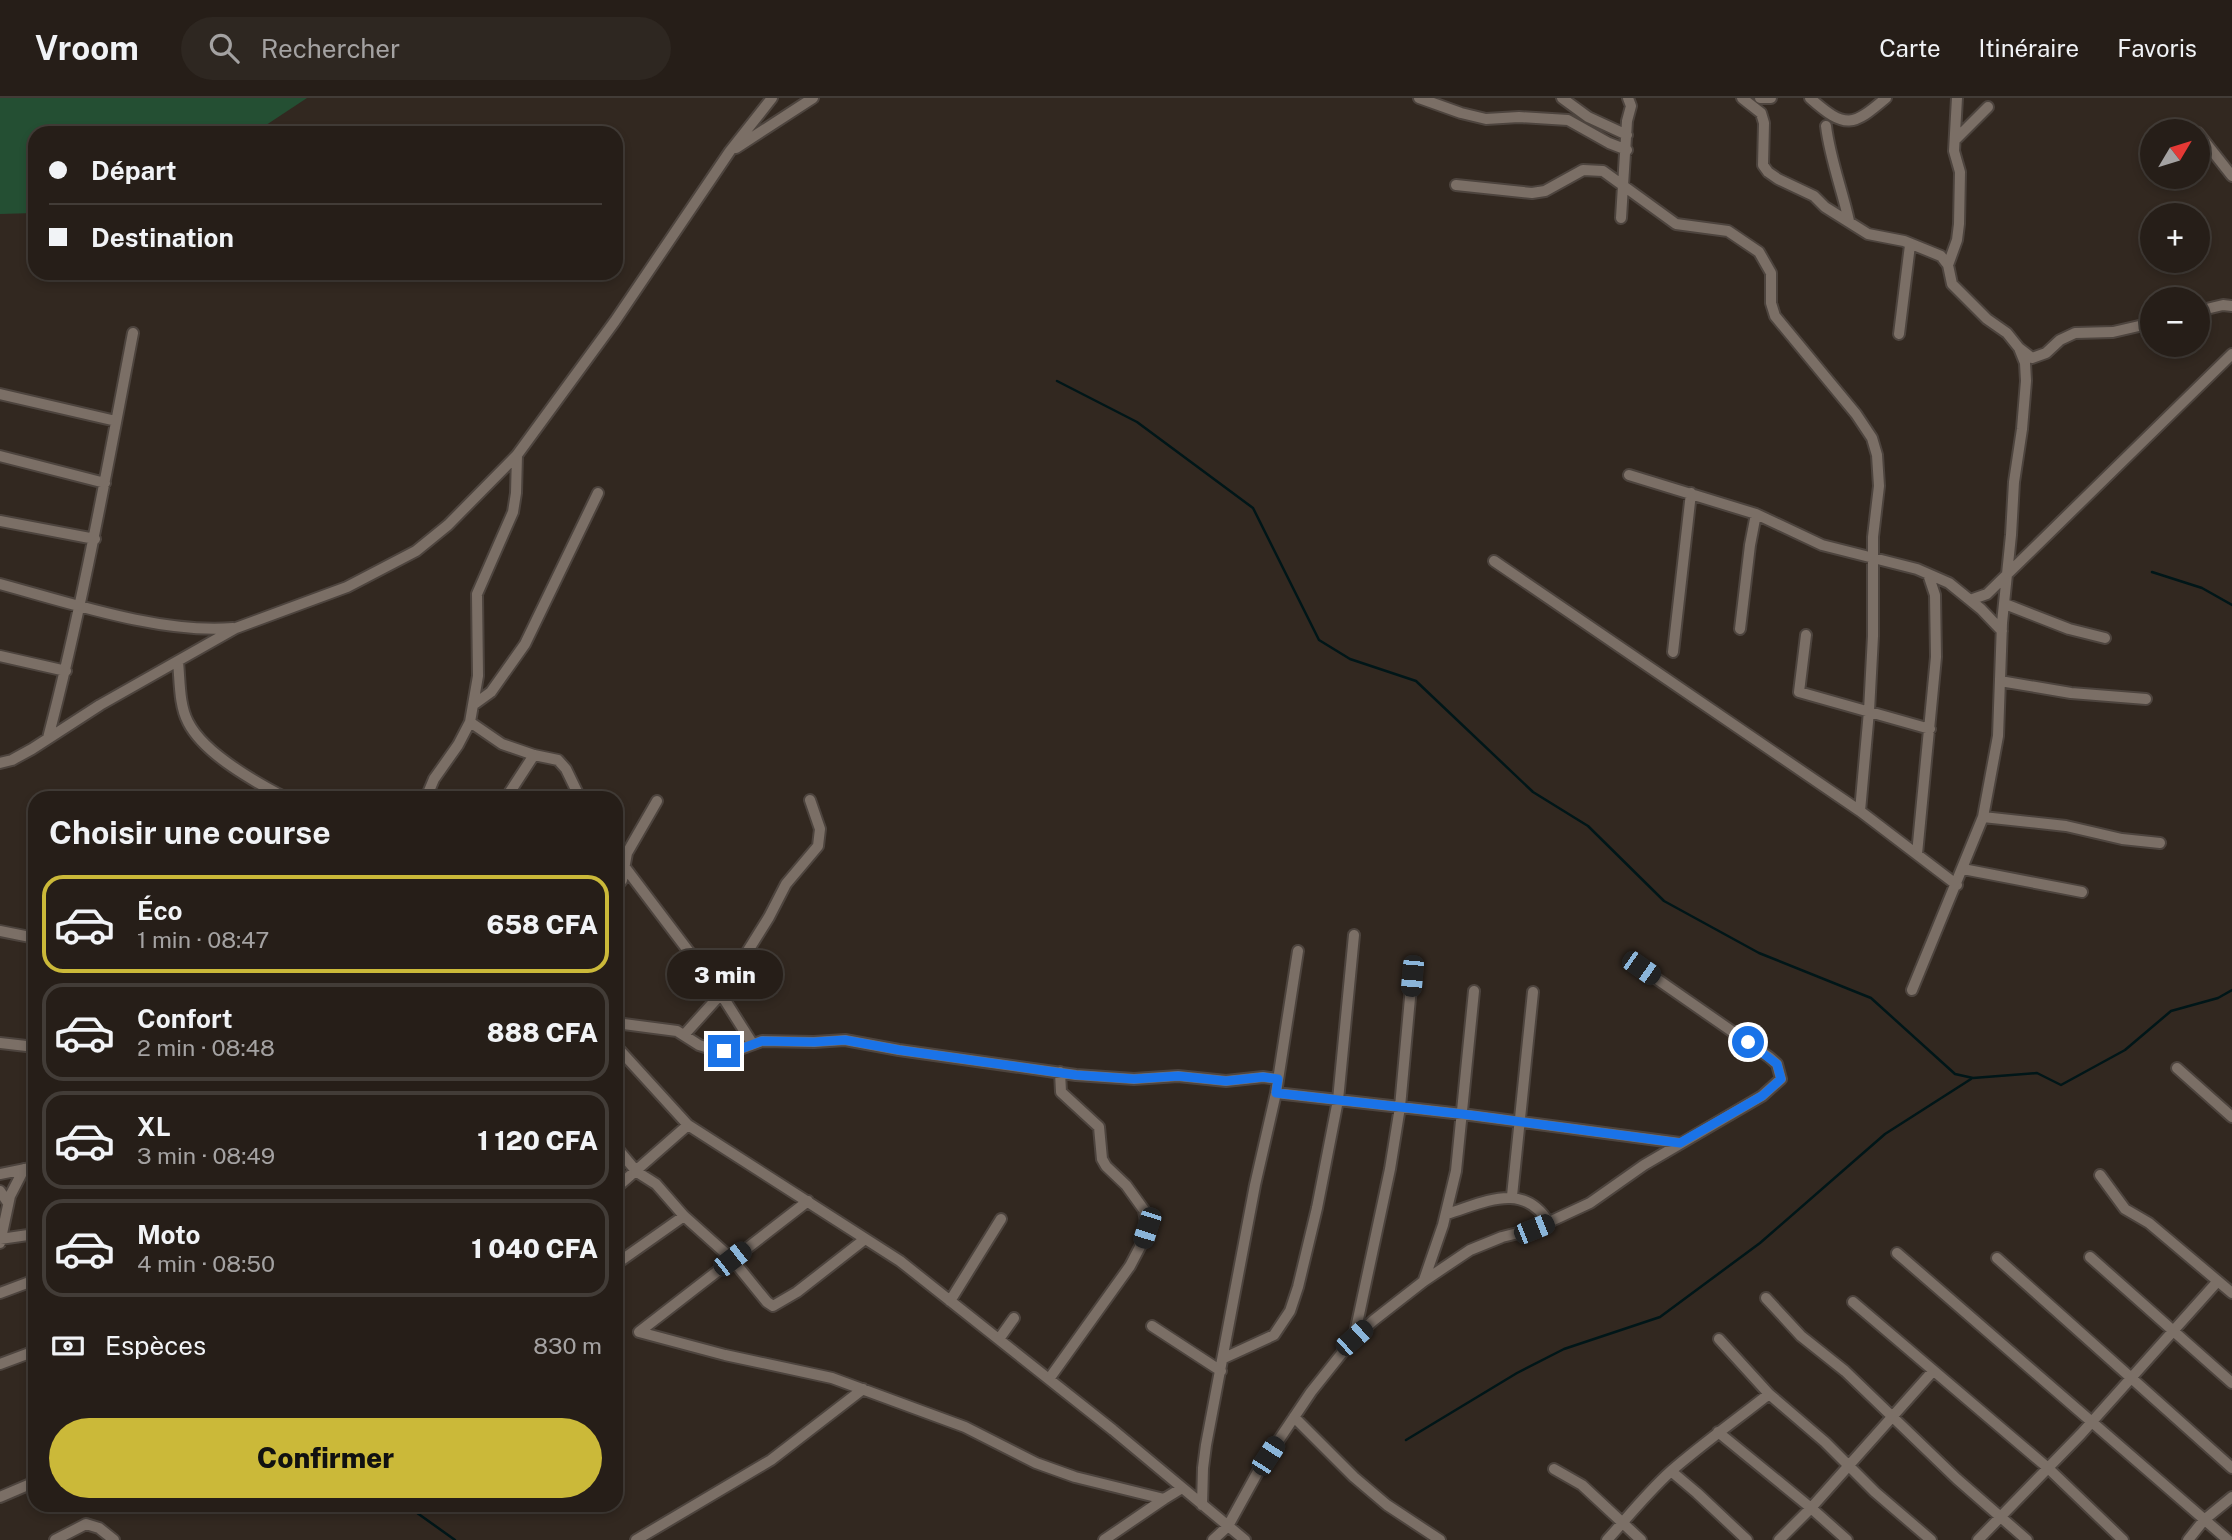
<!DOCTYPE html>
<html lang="fr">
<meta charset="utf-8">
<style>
:root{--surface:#261e18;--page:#2e2721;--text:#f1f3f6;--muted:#a4a2a2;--line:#423c37;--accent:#cbb939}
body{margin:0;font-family:"Public Sans",sans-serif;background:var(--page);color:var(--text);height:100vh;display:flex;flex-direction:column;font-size:26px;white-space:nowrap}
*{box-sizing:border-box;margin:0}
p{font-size:23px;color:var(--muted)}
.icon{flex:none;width:38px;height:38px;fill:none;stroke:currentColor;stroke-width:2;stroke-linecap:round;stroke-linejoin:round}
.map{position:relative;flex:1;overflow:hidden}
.drawer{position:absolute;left:28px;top:693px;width:595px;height:721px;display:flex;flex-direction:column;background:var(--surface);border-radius:21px;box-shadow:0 4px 10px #0003,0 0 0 2px var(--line)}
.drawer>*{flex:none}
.banner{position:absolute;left:28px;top:28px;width:595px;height:154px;border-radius:21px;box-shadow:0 4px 10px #0003,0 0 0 2px var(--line);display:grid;align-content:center;height:154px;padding:0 21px;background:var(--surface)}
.needle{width:46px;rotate:52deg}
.controls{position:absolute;left:2140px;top:21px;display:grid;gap:14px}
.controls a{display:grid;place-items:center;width:70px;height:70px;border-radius:50%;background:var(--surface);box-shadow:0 4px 10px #0003,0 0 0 2px var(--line);font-size:35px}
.end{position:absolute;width:32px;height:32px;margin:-16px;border:9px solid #1a73e8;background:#fff;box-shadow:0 0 0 4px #fff}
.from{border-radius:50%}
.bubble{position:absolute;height:49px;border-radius:24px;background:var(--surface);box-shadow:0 4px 10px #0003,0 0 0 2px var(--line);font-size:23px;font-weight:800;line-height:49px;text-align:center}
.car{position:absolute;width:21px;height:42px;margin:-21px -10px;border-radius:9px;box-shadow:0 0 5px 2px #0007;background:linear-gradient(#222 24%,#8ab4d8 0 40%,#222 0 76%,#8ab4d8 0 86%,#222 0)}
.banner b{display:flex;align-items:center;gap:24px;height:66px;font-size:26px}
.banner b+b{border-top:2px solid var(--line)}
.banner i{width:18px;height:18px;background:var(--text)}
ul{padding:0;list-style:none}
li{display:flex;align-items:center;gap:21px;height:98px;margin:0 14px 10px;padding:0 7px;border:4px solid var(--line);border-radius:21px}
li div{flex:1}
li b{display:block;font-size:26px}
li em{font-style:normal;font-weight:800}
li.current{border-color:var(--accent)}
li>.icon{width:63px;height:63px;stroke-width:1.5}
h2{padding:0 21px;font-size:32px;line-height:84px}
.pay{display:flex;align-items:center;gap:18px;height:77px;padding:0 21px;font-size:26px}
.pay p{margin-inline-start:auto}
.action{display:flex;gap:14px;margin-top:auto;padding:14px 21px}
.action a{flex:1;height:80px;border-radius:42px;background:var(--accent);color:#111;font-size:28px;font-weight:800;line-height:80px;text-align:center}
header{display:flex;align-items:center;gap:42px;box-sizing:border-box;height:98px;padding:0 35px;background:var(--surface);border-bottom:2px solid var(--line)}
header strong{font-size:33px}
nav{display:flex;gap:38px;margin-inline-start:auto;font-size:24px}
.search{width:490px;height:63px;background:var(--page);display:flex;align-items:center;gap:18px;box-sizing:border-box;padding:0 24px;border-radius:38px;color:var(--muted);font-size:26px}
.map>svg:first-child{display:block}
.green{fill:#244f33}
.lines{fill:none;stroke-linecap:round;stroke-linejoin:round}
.stream{stroke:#001618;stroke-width:2.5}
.minor-casing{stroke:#4d443e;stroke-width:14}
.minor{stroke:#7b6f66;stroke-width:10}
.route{stroke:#1a73e8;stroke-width:9}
</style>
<header>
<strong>Vroom</strong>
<div class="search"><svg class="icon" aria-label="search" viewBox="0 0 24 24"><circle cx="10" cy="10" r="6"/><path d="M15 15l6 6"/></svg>Rechercher</div>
<nav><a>Carte</a><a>Itinéraire</a><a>Favoris</a></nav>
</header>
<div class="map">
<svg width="2232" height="1442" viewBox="0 0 2232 1442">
<rect width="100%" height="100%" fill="#322820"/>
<!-- green -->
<path class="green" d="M0,0H307L254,35H35V115L0,116Z"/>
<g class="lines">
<!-- stream -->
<path class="stream" d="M1057,283L1137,324L1253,410L1319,542L1350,561L1416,583L1533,694L1588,728L1664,803L1759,855L1871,900L1955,976L1973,980L2037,975L2061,987L2125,952L2171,913L2218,900L2232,892
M2152,474L2202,490L2232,507
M1406,1342L1517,1275L1564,1251L1660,1219L1760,1145L1885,1036L1971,981
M406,1407L455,1442"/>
<!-- minor casing -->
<g class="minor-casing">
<path id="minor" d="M1419,0L1461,15L1486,21L1519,19L1568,22L1609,45L1627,52
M1562,0L1588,19L1627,37
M1742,0L1761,15L1764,25L1763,67L1768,74L1778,81L1814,98L1825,109L1868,136L1904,143L1941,158L1948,167L1952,186L1987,221L2007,235L2019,250L2032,260L2046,255L2060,242L2075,235L2113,234L2152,225
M1760,0H1771
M1810,0C1846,32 1853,28 1886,0
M1826,28C1830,61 1842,91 1849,123
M2198,35L2232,78
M1955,42L1988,9
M736,50L813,0
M1456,87L1532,95L1545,93L1583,72L1603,73L1676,126L1728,133L1759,154L1771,175V205L1775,218L1856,316L1872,340L1877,357L1879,388L1873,439V538L1869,613L1860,713
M1621,120L1627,23L1631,8L1628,0
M1948,167L1957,142L1959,126L1960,74L1954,53L1957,0
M2198,213L2223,207L2232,208
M1899,236L1910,147
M0,296L116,323
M0,358L105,385
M1629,377L1756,416L1822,447L1917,471L1949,485L1981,511L2002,533
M0,423L95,441
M1494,463L1860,713L1957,787
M0,486C70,505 161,536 233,530
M1970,502L1987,496L2232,256
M2005,506L2069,531L2105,540
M1740,531L1750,447L1756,416
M1806,537L1799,594L1930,631
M1673,554L1691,395
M0,558L66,573
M178,564C180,583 179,607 188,624C204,656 255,684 286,700
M2000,583L2071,595L2146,601
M473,607L491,594L525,546L598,395
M470,624L502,646L534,657L558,662L566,671L580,700
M48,640C83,506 107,371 133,235
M0,665L12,662L32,651L100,607L236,530L347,489L416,453L448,427L517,357
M426,700L434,681L458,647L470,624L478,578L477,496L513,414L516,395L517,357L615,223L730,53L772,0
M506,700L534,657
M1983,719L2066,728L2122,741L2160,745
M1917,756L1936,559L1935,497L1928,476
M616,761L624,768L721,896L752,945
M1963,771L2082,794
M616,789L622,782L627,755L657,703
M0,833L35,840
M1912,892L1983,719L1998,638L2002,525L2011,437L2014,384L2022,331L2026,283L2025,265L2019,250
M616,925L677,933L699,947L718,953L743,950L762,943L814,944L845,942L899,952L1076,977L1134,981L1178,978L1226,983L1263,979L1278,981
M684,937L721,896L769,819L786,786L818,748L820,731L810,702
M0,945L35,949
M616,948L688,1027L900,1163L1113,1332L1245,1442
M2177,970L2232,1019
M1276,995L1462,1016L1680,1045
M616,1049L637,1074L656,1086L684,1118L732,1161L767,1204L773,1208L797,1194L865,1141
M0,1076L35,1069
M2100,1077L2125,1111L2149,1125L2232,1195
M616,1090L688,1027
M0,1093L8,1105
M1512,1098L1533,894
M1446,1116C1484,1105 1523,1082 1549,1125
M0,1141L35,1136
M0,1145L10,1098L24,1071
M1897,1155L2228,1442
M2090,1159L2232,1285
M1997,1160L2232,1370
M616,1166L684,1118
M1424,1182L1443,1127L1456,1073L1474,893
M0,1195L35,1182
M1766,1200L1801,1238L1845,1273L1957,1381L2027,1442
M950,1203L1001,1121
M1853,1204L2048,1370L2123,1442
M1152,1228L1221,1273
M639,1234L725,1257L832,1280L965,1329L1036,1365L1075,1379L1164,1401L1182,1390
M639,1234L808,1103
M1354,1240L1390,1071L1400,1009L1412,878
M999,1241L1014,1220
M1719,1241L1769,1296L1825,1344L1875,1394L1931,1442
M1224,1260L1274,1237L1290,1213L1298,1189L1317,1110L1338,1002L1354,837
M0,1266L35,1253
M1049,1281L1130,1168L1141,1147L1147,1130L1144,1112L1126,1087L1106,1068L1102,1061L1099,1029L1061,994L1060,974
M1294,1319L1354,1379L1387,1407L1440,1442
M1718,1334L1811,1410L1847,1442
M1554,1371L1582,1387L1641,1442
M1671,1373L1697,1395L1747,1442
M0,1399L35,1384
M1202,1407L1203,1370L1206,1347L1255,1087L1276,995L1298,853
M55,1442L86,1426L99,1430L114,1442
M636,1442L771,1362L863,1291
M1104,1442L1164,1401
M1213,1442L1228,1428L1260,1370L1311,1294L1354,1240L1374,1222L1424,1183L1470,1152L1502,1139L1534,1131L1590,1105L1644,1067L1762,998L1781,981L1777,966L1769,959L1641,870
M1607,1442C1628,1419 1647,1395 1670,1374C1702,1346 1736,1322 1769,1296
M1779,1442L1811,1410L1933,1273
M1978,1442L2081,1336L2217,1184
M2188,1442L2204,1422L2232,1399"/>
</g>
<!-- minor -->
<use href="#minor" class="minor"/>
</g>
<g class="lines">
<!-- route -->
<path class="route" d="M724,953L743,950L762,943L814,944L845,942L899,952L1076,977L1134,981L1178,978L1226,983L1263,979L1278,981L1276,995L1462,1016L1680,1045L1762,998L1781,981L1777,966L1748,944"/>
</g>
</svg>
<div class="controls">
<a><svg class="needle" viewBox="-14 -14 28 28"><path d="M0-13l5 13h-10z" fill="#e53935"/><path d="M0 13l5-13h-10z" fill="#a4a2a2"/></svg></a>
<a>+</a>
<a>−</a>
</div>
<i class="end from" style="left:1748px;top:944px"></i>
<i class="end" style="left:724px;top:953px"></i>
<div class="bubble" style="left:667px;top:852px;width:116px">3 min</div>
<i class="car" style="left:1641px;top:870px;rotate:125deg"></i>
<i class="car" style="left:1412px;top:878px;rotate:185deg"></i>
<i class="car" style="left:1147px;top:1130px;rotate:198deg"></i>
<i class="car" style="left:1534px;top:1131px;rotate:68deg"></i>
<i class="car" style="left:732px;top:1161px;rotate:52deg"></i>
<i class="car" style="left:1354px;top:1240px;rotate:48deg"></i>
<i class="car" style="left:1268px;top:1358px;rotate:33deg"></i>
<div class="banner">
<b><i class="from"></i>Départ</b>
<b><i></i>Destination</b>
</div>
<section class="drawer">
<h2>Choisir une course</h2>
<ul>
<li class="current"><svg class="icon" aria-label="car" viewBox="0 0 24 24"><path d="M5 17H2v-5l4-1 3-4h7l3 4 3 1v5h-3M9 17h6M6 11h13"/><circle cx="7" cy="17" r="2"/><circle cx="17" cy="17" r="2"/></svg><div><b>Éco</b><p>1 min · 08:47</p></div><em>658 CFA</em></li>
<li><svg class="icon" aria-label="car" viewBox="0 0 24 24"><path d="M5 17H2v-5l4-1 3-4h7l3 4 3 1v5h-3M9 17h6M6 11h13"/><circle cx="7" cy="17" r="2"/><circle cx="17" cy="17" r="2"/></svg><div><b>Confort</b><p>2 min · 08:48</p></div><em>888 CFA</em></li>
<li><svg class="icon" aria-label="car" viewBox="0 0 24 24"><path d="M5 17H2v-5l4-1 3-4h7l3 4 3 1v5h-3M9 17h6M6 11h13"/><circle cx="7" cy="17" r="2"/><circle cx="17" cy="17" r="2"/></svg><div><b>XL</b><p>3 min · 08:49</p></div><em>1 120 CFA</em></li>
<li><svg class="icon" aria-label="car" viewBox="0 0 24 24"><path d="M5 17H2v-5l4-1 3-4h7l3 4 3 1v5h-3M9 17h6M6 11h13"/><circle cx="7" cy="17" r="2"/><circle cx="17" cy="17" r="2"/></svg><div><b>Moto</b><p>4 min · 08:50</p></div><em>1 040 CFA</em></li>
</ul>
<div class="pay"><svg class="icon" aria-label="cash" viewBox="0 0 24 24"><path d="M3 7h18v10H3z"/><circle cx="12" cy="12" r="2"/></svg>Espèces<p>830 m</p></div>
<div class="action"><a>Confirmer</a></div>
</section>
</div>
